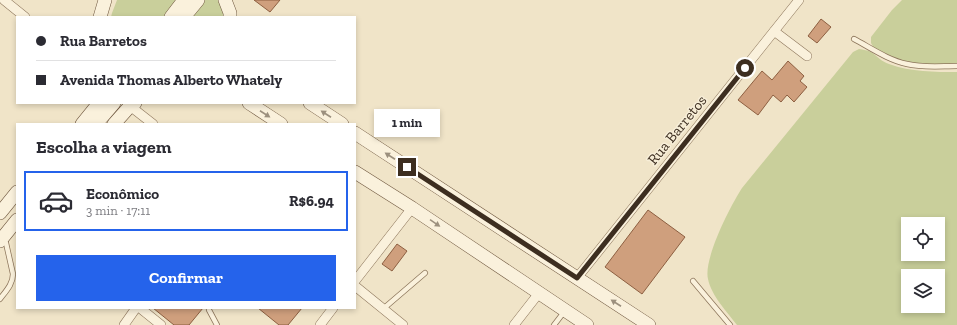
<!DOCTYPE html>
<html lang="pt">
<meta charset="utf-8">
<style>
:root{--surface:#fff;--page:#f7f7f7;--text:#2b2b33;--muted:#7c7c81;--line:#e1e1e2;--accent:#2563eb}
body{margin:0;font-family:"Zilla Slab",serif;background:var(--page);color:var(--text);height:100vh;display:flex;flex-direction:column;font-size:15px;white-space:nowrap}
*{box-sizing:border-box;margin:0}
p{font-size:13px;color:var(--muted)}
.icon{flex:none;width:22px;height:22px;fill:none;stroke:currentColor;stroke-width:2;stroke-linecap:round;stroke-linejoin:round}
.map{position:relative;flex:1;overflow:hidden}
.details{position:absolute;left:16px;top:123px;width:340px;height:186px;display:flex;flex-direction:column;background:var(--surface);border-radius:0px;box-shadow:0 2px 6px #0003}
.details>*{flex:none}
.top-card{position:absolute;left:16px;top:16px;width:340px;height:88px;border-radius:0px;box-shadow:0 2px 6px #0003;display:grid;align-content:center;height:88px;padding:0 20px;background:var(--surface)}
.fabs{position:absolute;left:901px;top:217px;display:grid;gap:8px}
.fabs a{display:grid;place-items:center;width:44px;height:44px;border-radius:0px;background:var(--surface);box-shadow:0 2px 6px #0003;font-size:20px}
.end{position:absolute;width:18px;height:18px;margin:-9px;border:5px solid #3d2e20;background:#fff;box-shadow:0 0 0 2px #fff}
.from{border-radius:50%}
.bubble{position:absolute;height:28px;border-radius:0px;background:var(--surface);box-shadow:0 2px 6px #0003;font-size:13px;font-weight:700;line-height:28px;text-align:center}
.top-card b{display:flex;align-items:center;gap:14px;height:38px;font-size:15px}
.top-card b+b{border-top:1px solid var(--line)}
.top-card i{width:10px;height:10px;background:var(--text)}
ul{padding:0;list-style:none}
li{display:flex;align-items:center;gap:12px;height:60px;margin:0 8px 6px;padding:0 12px;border:2px solid transparent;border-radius:0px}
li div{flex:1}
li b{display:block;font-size:15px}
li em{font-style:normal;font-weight:700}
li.active{border-color:var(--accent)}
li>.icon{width:36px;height:36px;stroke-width:1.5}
h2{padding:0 20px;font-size:18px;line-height:48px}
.action{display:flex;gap:8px;margin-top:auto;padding:8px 20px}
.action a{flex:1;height:46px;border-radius:0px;background:var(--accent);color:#fff;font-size:16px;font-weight:700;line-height:46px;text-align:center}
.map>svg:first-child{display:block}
.green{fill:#c9cf9b;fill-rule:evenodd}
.building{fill:#cf9f7d;stroke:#8d5f41}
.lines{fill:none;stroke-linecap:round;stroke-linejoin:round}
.service-casing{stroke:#8d765c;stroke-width:6}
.minor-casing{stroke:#8d765c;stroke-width:10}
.secondary-casing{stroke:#6f573f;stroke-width:14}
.service{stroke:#faf1dc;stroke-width:4.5}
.minor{stroke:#faf1dc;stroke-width:9}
.secondary{stroke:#faf1dc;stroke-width:13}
.oneway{fill:#9c907e}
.route{stroke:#3d2e20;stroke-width:5}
.labels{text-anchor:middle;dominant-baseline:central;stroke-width:3;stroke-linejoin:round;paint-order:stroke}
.street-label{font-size:15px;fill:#3d2e20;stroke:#f7eed8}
</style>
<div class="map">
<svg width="957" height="325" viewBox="0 0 957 325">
<rect width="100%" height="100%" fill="#f0e4c8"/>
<!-- green -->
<path class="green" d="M117,0H219L225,17H111L112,13Z
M902,0H957V66L907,64L875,50L871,43V37L892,10Z
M859,49C863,50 868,50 871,52C877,56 882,62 889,64C911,72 935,72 957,72V325H737C727,312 711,295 708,279C703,259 731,205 742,188L853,52ZM908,224H938V254H908ZM908,276H938V306H908Z"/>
<!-- building -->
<path class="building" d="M254,0H280L270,12Z
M821,19L831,27L817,43L808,36Z
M788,61L804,76L800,81L807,87L794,102L787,95L781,102L773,95L758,115L738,100L762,71L772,80Z
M648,210L685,237L642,294L605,267Z
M397,244L407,251L392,271L382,264Z
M153,308H203L189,325H174Z
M258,308H302L288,325H279Z"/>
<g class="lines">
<!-- service casing -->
<g class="service-casing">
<path id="service" d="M854,39C871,48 888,60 907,64C923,68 941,66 957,66
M693,281L730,325
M0,299C6,291 13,284 13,274L6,243
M383,309L425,273
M209,310L217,325
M554,325L564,312"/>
</g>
<!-- minor casing -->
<g class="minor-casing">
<path id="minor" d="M4,0L25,17
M774,31L807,56
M130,106L153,124
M577,278L799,0
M355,281L412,208
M355,286L403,325
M140,308L161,325
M124,325L136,308
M320,325L333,308
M514,325L539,293"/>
</g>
<!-- secondary casing -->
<g class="secondary-casing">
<path id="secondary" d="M225,0L230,13V17
M100,17L105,0
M171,17L184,0
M184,17L198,0
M249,103L281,124
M310,103L342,124
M82,124L99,103
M96,124L114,103
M114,124L130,106L135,103
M355,133L649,325
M355,172L412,208L587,325
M0,213L17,192
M0,241L17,220"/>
</g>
<!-- service -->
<use href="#service" class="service"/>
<!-- minor -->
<use href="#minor" class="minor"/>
<!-- secondary -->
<use href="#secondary" class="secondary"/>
</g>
<!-- one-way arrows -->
<defs><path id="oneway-solid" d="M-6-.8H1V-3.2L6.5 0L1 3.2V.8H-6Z"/></defs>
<g class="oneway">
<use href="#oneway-solid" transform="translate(265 114) rotate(33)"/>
<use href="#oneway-solid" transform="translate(326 114) rotate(-147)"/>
<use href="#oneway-solid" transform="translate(390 156) rotate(-147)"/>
<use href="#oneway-solid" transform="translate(435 223) rotate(34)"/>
<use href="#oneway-solid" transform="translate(616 303) rotate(-147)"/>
</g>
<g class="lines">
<!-- route -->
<path class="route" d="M407,167L577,278L745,68"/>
</g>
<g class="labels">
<!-- street labels -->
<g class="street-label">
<text transform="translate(677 130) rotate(-51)">Rua Barretos</text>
</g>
</g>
</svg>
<div class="fabs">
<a><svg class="icon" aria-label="locate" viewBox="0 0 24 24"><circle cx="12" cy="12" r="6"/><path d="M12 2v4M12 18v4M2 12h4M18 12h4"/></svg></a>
<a><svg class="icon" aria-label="layers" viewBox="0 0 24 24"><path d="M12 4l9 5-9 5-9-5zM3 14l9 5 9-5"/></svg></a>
</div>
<i class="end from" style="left:745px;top:68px"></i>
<i class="end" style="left:407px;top:167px"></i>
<div class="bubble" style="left:374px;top:109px;width:66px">1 min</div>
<div class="top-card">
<b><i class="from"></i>Rua Barretos</b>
<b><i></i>Avenida Thomas Alberto Whately</b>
</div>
<section class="details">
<h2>Escolha a viagem</h2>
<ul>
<li class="active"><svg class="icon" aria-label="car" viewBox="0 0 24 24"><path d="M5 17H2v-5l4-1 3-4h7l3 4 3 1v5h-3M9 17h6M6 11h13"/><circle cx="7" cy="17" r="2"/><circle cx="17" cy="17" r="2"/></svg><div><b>Econômico</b><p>3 min · 17:11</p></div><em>R$6.94</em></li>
</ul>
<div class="action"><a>Confirmar</a></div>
</section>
</div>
